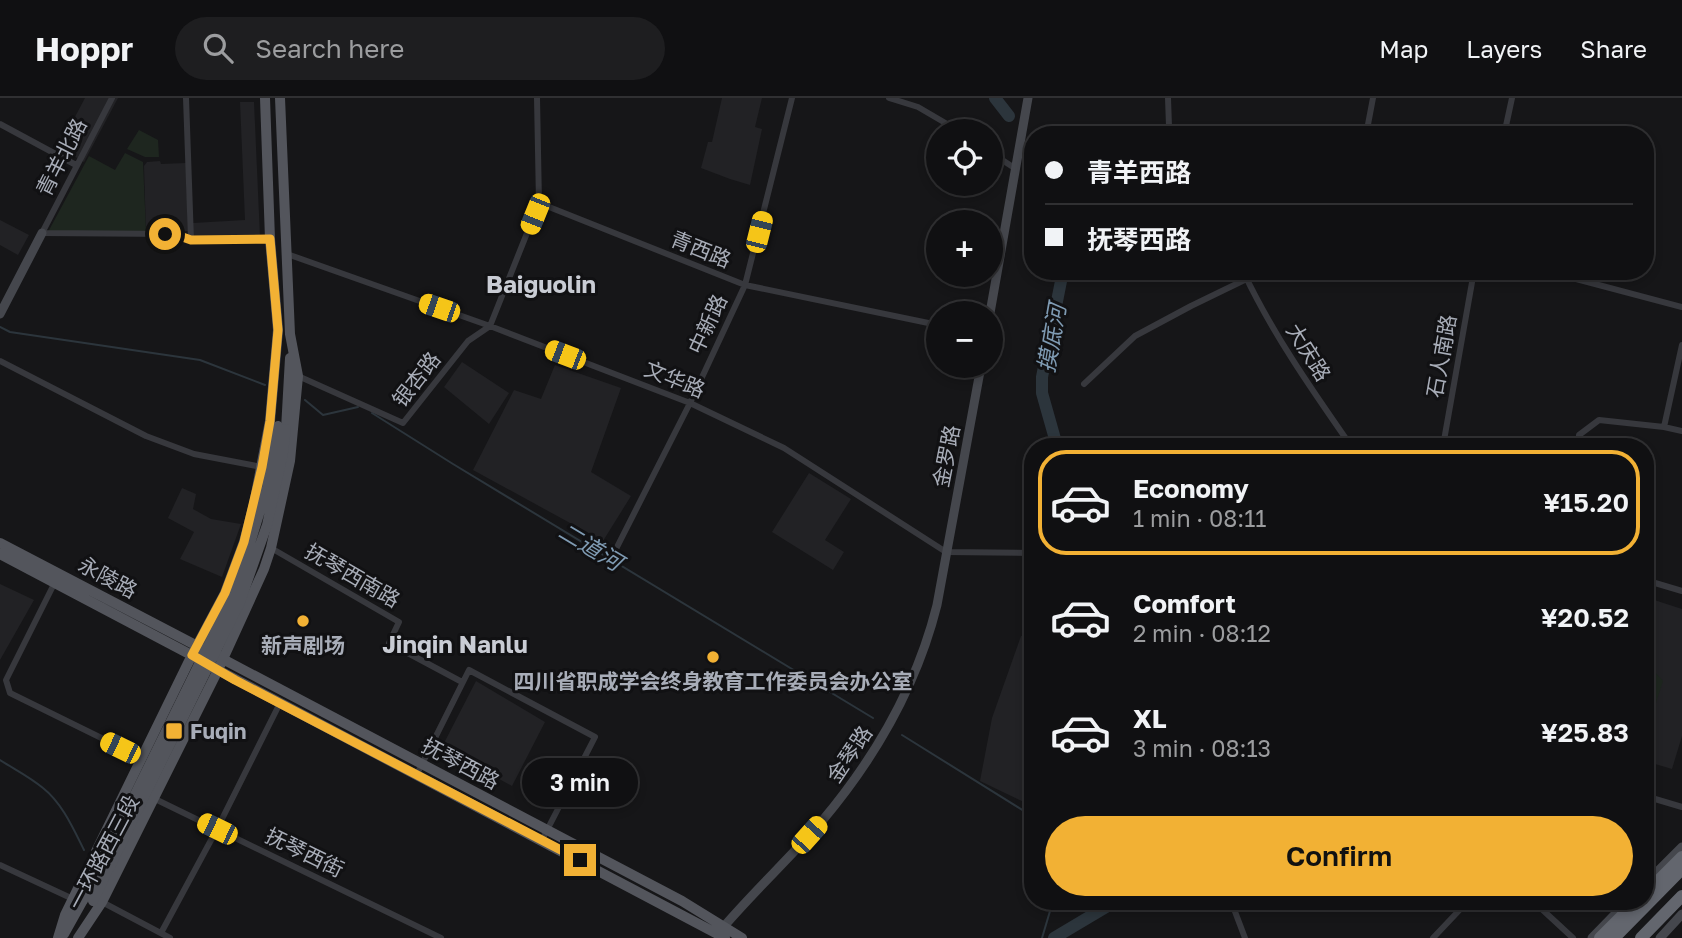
<!DOCTYPE html>
<meta charset="utf-8">
<style>
:root{--surface:#101012;--page:#1e1e20;--text:#f1f3f6;--muted:#9c9d9f;--line:#303032;--accent:#f2b134}
body{margin:0;font-family:"Golos Text","Noto Sans SC",sans-serif;background:var(--page);color:var(--text);height:100vh;display:flex;flex-direction:column;font-size:26px;white-space:nowrap}
*{box-sizing:border-box;margin:0}
p{font-size:23px;color:var(--muted)}
.icon{flex:none;width:38px;height:38px;fill:none;stroke:currentColor;stroke-width:2;stroke-linecap:round;stroke-linejoin:round}
.map{position:relative;flex:1;overflow:hidden}
.details{position:absolute;left:1024px;top:340px;width:630px;height:472px;display:flex;flex-direction:column;background:var(--surface);border-radius:28px;box-shadow:0 4px 10px #0003,0 0 0 2px var(--line)}
.details>*{flex:none}
.hud{position:absolute;left:1024px;top:28px;width:630px;height:154px;border-radius:28px;box-shadow:0 4px 10px #0003,0 0 0 2px var(--line);display:grid;align-content:center;height:154px;padding:0 21px;background:var(--surface)}
.fabs{position:absolute;left:926px;top:21px;display:grid;gap:14px}
.fabs a{display:grid;place-items:center;width:77px;height:77px;border-radius:50%;background:var(--surface);box-shadow:0 4px 10px #0003,0 0 0 2px var(--line);font-size:35px}
.end{position:absolute;width:32px;height:32px;margin:-16px;border:9px solid #f2b134;background:#111;box-shadow:0 0 0 4px #111}
.from{border-radius:50%}
.bubble{position:absolute;height:49px;border-radius:24px;background:var(--surface);box-shadow:0 4px 10px #0003,0 0 0 2px var(--line);font-size:23px;font-weight:600;line-height:49px;text-align:center}
.car{position:absolute;width:21px;height:42px;margin:-21px -10px;border-radius:9px;box-shadow:0 0 5px 2px #0007;background:linear-gradient(#f5c518 24%,#345 0 40%,#f5c518 0 76%,#345 0 86%,#f5c518 0)}
.hud b{display:flex;align-items:center;gap:24px;height:66px;font-size:26px}
.hud b+b{border-top:2px solid var(--line)}
.hud i{width:18px;height:18px;background:var(--text)}
ul{padding:12px 0 0;list-style:none}
li{display:flex;align-items:center;gap:21px;height:105px;margin:0 14px 10px;padding:0 7px;border:4px solid transparent;border-radius:28px}
li div{flex:1}
li b{display:block;font-size:26px}
li em{font-style:normal;font-weight:600}
li.current{border-color:var(--accent)}
li>.icon{width:63px;height:63px;stroke-width:1.5}
.cta{display:flex;gap:14px;margin-top:auto;padding:14px 21px}
.cta a{flex:1;height:80px;border-radius:42px;background:var(--accent);color:#111;font-size:28px;font-weight:600;line-height:80px;text-align:center}
header{display:flex;align-items:center;gap:42px;box-sizing:border-box;height:98px;padding:0 35px;background:var(--surface);border-bottom:2px solid var(--line)}
header strong{font-size:33px}
nav{display:flex;gap:38px;margin-inline-start:auto;font-size:24px}
.search{width:490px;height:63px;background:var(--page);display:flex;align-items:center;gap:18px;box-sizing:border-box;padding:0 24px;border-radius:38px;color:var(--muted);font-size:26px}
.map>svg:first-child{display:block}
.built{fill:#222225}
.green{fill:#1e261f}
.lines{fill:none;stroke-linecap:round;stroke-linejoin:round}
.stream{stroke:#2c353c;stroke-width:2}
.river{stroke:#2c353c;stroke-width:12}
.street{stroke:#37383d;stroke-width:6}
.secondary{stroke:#45474d;stroke-width:9}
.primary{stroke:#53555c;stroke-width:10}
.highway{stroke:#63666e;stroke-width:12}
.primary-bridge{stroke:#53555c;stroke-width:10}
.route{stroke:#f2b134;stroke-width:9}
.poi-dot{fill:#f2b134;stroke:#111113;stroke-width:2.5}
.labels{text-anchor:middle;dominant-baseline:central;stroke-width:6;stroke-linejoin:round;paint-order:stroke}
.street-label{font-size:21px;fill:#a8adb8;stroke:#111113}
.poi-label{font-size:21px;font-weight:bold;fill:#a8adb8;stroke:#111113}
.water-label{font-size:23px;font-style:italic;fill:#7f9bb3;stroke:#111113}
.quarter-label{font-size:24px;font-weight:bold;fill:#c9ccd4;stroke:#111113}
</style>
<header>
<strong>Hoppr</strong>
<div class="search"><svg class="icon" aria-label="search" viewBox="0 0 24 24"><circle cx="10" cy="10" r="6"/><path d="M15 15l6 6"/></svg>Search here</div>
<nav><a>Map</a><a>Layers</a><a>Share</a></nav>
</header>
<div class="map">
<svg width="1682" height="840" viewBox="0 0 1682 840">
<rect width="100%" height="100%" fill="#161618"/>
<!-- built -->
<path class="built" d="M85,0H118L84,64L59,49Z
M722,0H762L755,29L762,31L750,87L730,81L701,70L708,44H712Z
M240,4H254L260,139L193,140V125L245,122Z
M160,63L161,66L186,65L188,133L146,134L144,68L147,64Z
M0,122L29,137L18,157L0,147Z
M462,264L509,295L489,326L444,289Z
M555,267L621,290L591,374L631,398L603,443L473,372L514,292L541,301Z
M809,375L851,401L825,442L844,454L833,472L772,434Z
M182,390L196,396L193,411L211,421L241,426L222,479L180,461L194,434L168,420Z
M0,486L34,502L0,562Z
M1645,499L1682,511V638L1672,671L1645,663Z
M1021,538L1032,539V711L1028,706L980,683L992,620Z
M476,583L545,624L512,688L442,649Z"/>
<!-- green -->
<path class="green" d="M139,32L158,42L159,59H145L127,51Z
M125,55L143,64L146,134H48L89,58L115,72Z
M1645,568L1655,574L1663,583L1645,639Z"/>
<g class="lines">
<!-- stream -->
<path class="stream" d="M0,229L10,234L200,262L265,287
M305,302L323,317L358,309
M372,315L453,366L873,620
M902,637L1032,718
M0,662C14,671 30,679 43,690C62,705 73,730 84,752
M1042,840L1053,803"/>
<!-- river -->
<path class="river" d="M995,0L1009,18
M1057,348L1042,295V279L1063,173
M1054,840L1116,803"/>
<!-- street -->
<path class="street" d="M112,0L42,135L174,136L191,142L270,141
M186,0L191,142
M889,0L918,9L959,33
M1168,0L1169,28L1171,37
M0,26L76,67
M1366,37L1373,0
M1504,37L1512,0
M990,54L1016,71
M539,105L745,187L938,227
M287,156L490,228L690,305L784,350L946,454L1032,455
M1243,173C1272,235 1312,292 1351,348
M1546,173L1682,209
M0,263L146,338L194,356L262,369
M298,278L403,325L468,243L490,228L539,105L537,0
M1084,286L1135,238L1191,208L1263,173
M1664,329L1682,247
M1443,348L1474,173
M1578,348L1579,337L1599,322L1664,329L1682,333
M271,450L399,524L389,545L462,584
M615,453L690,305L745,187L792,0
M1645,482L1682,493
M55,484L6,582L10,595L142,660
M419,672L469,572L595,639L544,738
M1645,698L1682,709
M153,700L441,840
M0,767L73,801
M1231,803L1245,840
M1533,803L1573,840
M102,804L170,840
M161,835L217,731L280,605
M1433,840L1468,803"/>
<!-- secondary -->
<path class="secondary" d="M990,215L1028,0
M0,216L42,135
M1645,786L1682,749
M720,833C752,795 789,761 822,723C875,660 917,587 937,507L981,268
M1592,840L1628,803
M1660,840L1682,816"/>
<!-- primary -->
<path class="primary" d="M286,331L290,260
M0,445L203,551
M0,456L197,560
M217,558L682,803L742,840
M214,570L725,840
M64,836L83,802
M58,840L65,817L192,557L225,495L244,444L254,406L270,323L278,232L270,141L265,0
M78,840L102,804L218,572L264,471L271,450L290,363L298,278L290,236L280,0"/>
<!-- highway -->
<path class="highway" d="M1645,796L1682,759
M1600,840L1637,803
M1614,840L1682,771
M1641,840L1682,798"/>
<!-- primary-bridge -->
<path class="primary-bridge" d="M83,802L236,491L267,390L278,328
M93,803L240,504L267,427L283,355L286,331"/>
</g>
<g class="lines">
<!-- route -->
<path class="route" d="M165,136H174L191,142L270,141L278,232L270,323L262,369L244,444L225,495L192,557L235,582L580,762"/>
</g>
<!-- markers -->
<g class="poi-dot">
<circle cx="303" cy="523" r="7"/>
<circle cx="713" cy="559" r="7"/>
<rect x="165" y="624" width="18" height="18" rx="3.5"/>
</g>
<g class="labels">
<!-- street labels -->
<g class="street-label">
<text transform="translate(61 59) rotate(-63)">青羊北路</text>
<text transform="translate(701 151) rotate(22)">青西路</text>
<text transform="translate(707 226) rotate(-65)">中新路</text>
<text transform="translate(1309 254) rotate(58)">大庆路</text>
<text transform="translate(1441 258) rotate(-80)">石人南路</text>
<text transform="translate(416 281) rotate(-52)">银杏路</text>
<text transform="translate(675 281) rotate(22)">文华路</text>
<text transform="translate(946 358) rotate(-79)">金罗路</text>
<text transform="translate(353 477) rotate(30)">抚琴西南路</text>
<text transform="translate(108 479) rotate(28)">永陵路</text>
<text transform="translate(849 656) rotate(-56)">金琴路</text>
<text transform="translate(461 665) rotate(28)">抚琴西路</text>
<text transform="translate(103 754) rotate(-62)">一环路西三段</text>
<text transform="translate(305 754) rotate(26)">抚琴西街</text>
</g>
<!-- poi labels -->
<g class="poi-label">
<text x="303" y="547">新声剧场</text>
<text x="713" y="583">四川省职成学会终身教育工作委员会办公室</text>
<text x="190" y="633" text-anchor="start">Fuqin</text>
</g>
<!-- water labels -->
<g class="water-label">
<text transform="translate(1051 240) rotate(-80)">摸底河</text>
<text transform="translate(591 448) rotate(31)">二道河</text>
</g>
<!-- quarter labels -->
<g class="quarter-label">
<text x="541" y="185">Baiguolin</text>
<text x="455" y="545">Jinqin Nanlu</text>
</g>
</g>
</svg>
<div class="fabs">
<a><svg class="icon" aria-label="locate" viewBox="0 0 24 24"><circle cx="12" cy="12" r="6"/><path d="M12 2v4M12 18v4M2 12h4M18 12h4"/></svg></a>
<a>+</a>
<a>−</a>
</div>
<i class="end from" style="left:165px;top:136px"></i>
<i class="end" style="left:580px;top:762px"></i>
<div class="bubble" style="left:522px;top:660px;width:116px">3 min</div>
<i class="car" style="left:535px;top:116px;rotate:202deg"></i>
<i class="car" style="left:759px;top:134px;rotate:14deg"></i>
<i class="car" style="left:439px;top:210px;rotate:289deg"></i>
<i class="car" style="left:565px;top:257px;rotate:291deg"></i>
<i class="car" style="left:120px;top:650px;rotate:296deg"></i>
<i class="car" style="left:217px;top:731px;rotate:296deg"></i>
<i class="car" style="left:809px;top:737px;rotate:42deg"></i>
<div class="hud">
<b><i class="from"></i>青羊西路</b>
<b><i></i>抚琴西路</b>
</div>
<section class="details">
<ul>
<li class="current"><svg class="icon" aria-label="car" viewBox="0 0 24 24"><path d="M5 17H2v-5l4-1 3-4h7l3 4 3 1v5h-3M9 17h6M6 11h13"/><circle cx="7" cy="17" r="2"/><circle cx="17" cy="17" r="2"/></svg><div><b>Economy</b><p>1 min · 08:11</p></div><em>¥15.20</em></li>
<li><svg class="icon" aria-label="car" viewBox="0 0 24 24"><path d="M5 17H2v-5l4-1 3-4h7l3 4 3 1v5h-3M9 17h6M6 11h13"/><circle cx="7" cy="17" r="2"/><circle cx="17" cy="17" r="2"/></svg><div><b>Comfort</b><p>2 min · 08:12</p></div><em>¥20.52</em></li>
<li><svg class="icon" aria-label="car" viewBox="0 0 24 24"><path d="M5 17H2v-5l4-1 3-4h7l3 4 3 1v5h-3M9 17h6M6 11h13"/><circle cx="7" cy="17" r="2"/><circle cx="17" cy="17" r="2"/></svg><div><b>XL</b><p>3 min · 08:13</p></div><em>¥25.83</em></li>
</ul>
<div class="cta"><a>Confirm</a></div>
</section>
</div>
